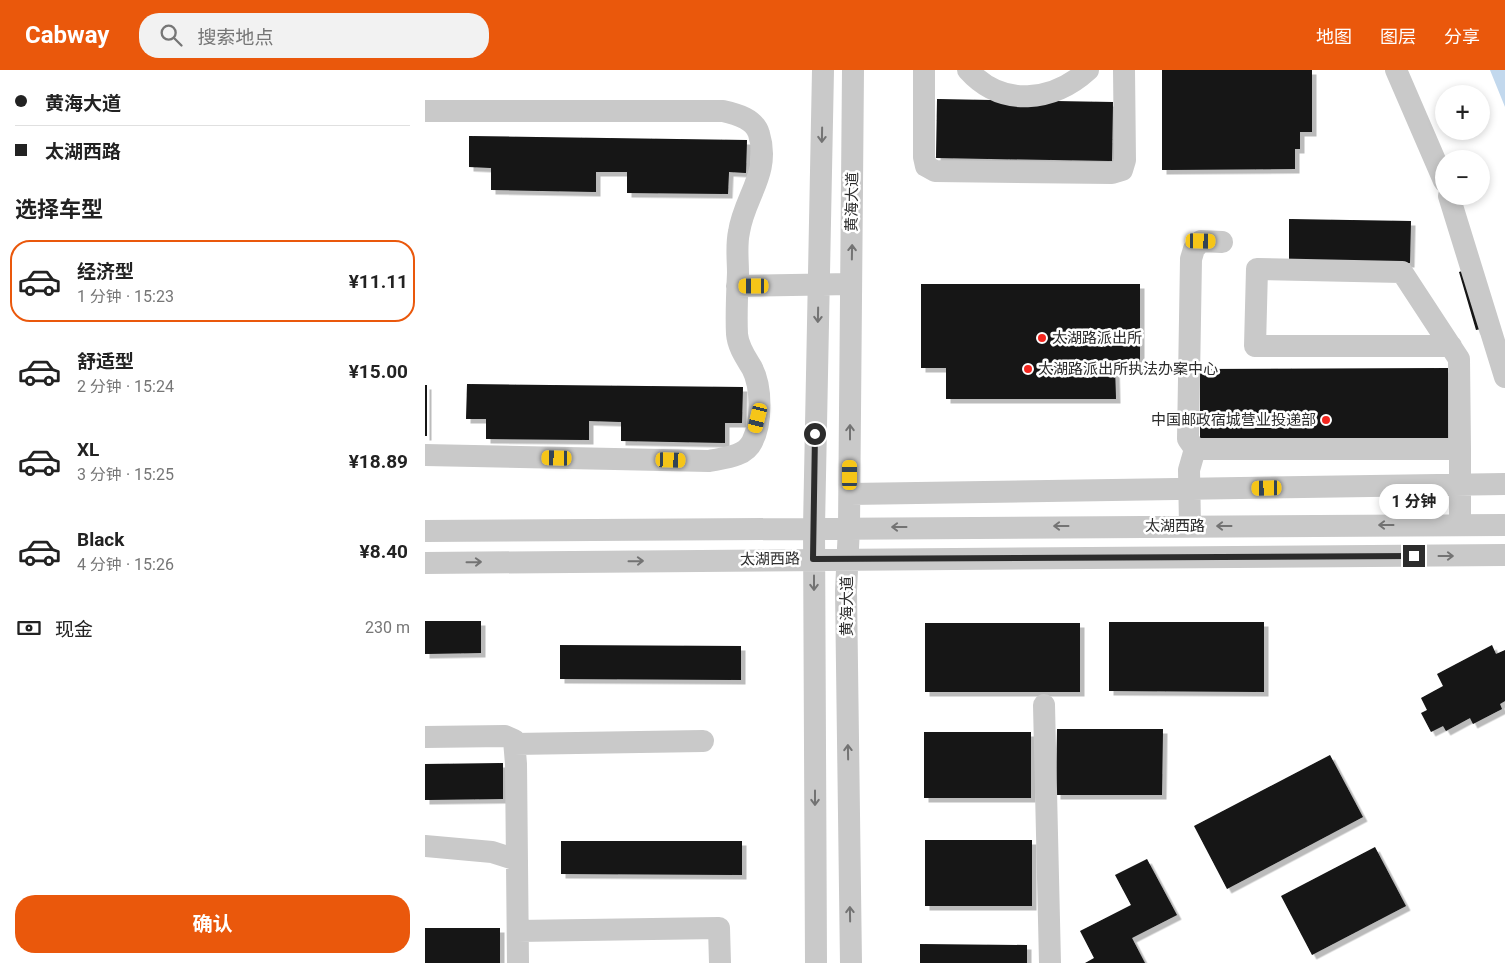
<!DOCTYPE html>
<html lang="zh">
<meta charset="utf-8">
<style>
:root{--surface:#fff;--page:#f2f2f2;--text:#222;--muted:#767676;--line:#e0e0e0;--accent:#ea580c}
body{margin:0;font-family:Roboto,"Noto Sans SC",sans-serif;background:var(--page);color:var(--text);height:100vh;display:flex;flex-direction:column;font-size:19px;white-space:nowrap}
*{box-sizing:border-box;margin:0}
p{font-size:16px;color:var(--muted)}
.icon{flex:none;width:28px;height:28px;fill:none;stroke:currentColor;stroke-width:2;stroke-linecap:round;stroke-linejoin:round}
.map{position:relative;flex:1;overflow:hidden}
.sheet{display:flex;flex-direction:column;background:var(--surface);width:425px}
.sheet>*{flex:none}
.hud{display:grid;align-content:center;height:110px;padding:0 15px;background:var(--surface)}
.fabs{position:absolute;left:1010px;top:15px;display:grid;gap:10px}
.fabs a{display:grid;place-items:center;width:55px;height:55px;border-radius:50%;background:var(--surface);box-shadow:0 2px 8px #0003;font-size:25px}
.end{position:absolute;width:22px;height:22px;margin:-11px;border:6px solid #2c2c2c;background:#fff;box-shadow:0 0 0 2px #fff}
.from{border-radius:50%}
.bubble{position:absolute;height:35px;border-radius:18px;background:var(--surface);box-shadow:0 2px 8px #0003;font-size:16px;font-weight:700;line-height:35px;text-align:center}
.car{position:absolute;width:15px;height:30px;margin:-15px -8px;border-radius:6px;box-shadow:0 0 4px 1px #0007;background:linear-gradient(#f5c518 24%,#345 0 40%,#f5c518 0 76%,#345 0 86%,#f5c518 0)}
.hud b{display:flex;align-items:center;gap:18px;height:48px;font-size:19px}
.hud b+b{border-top:1px solid var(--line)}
.hud i{width:12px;height:12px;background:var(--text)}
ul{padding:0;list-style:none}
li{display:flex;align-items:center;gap:15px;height:82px;margin:0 10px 8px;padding:0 5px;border:2px solid transparent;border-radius:20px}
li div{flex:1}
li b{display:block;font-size:19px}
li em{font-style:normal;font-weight:700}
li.selected{border-color:var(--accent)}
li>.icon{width:45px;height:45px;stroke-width:1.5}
h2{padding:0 15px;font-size:22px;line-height:60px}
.pay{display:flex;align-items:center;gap:12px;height:55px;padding:0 15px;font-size:19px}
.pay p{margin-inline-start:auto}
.primary-button{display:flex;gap:10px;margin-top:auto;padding:10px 15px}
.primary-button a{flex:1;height:58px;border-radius:20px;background:var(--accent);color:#fff;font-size:20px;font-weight:700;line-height:58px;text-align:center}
header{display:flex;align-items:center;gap:30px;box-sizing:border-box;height:70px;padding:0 25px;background:var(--accent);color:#fff}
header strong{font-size:24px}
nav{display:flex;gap:28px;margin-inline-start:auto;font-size:18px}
.search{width:350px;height:45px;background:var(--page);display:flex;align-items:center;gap:12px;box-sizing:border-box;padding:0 18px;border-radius:20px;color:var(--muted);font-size:19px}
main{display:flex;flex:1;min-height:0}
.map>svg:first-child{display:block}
.water{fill:#c2d8ed}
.building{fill:#131313;filter:url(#shadow)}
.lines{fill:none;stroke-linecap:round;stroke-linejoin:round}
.minor{stroke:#c9c9c9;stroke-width:22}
.oneway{stroke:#737373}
.route{stroke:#2c2c2c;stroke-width:6}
.poi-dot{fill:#f3261f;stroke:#fff;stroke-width:2}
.labels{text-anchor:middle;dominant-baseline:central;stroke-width:5;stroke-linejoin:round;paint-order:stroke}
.street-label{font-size:15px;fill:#2c2c2c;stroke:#fff}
.poi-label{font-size:15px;fill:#2c2c2c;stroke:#fff;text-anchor:start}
</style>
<header>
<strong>Cabway</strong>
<div class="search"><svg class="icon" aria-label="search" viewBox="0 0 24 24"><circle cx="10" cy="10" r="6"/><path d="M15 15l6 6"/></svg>搜索地点</div>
<nav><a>地图</a><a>图层</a><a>分享</a></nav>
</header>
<main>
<section class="sheet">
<div class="hud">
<b><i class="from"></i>黄海大道</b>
<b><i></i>太湖西路</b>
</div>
<h2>选择车型</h2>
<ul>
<li class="selected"><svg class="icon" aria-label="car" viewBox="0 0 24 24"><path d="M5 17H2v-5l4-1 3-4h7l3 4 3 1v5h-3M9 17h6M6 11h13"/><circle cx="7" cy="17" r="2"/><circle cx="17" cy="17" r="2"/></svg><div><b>经济型</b><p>1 分钟 · 15:23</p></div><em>¥11.11</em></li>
<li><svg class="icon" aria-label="car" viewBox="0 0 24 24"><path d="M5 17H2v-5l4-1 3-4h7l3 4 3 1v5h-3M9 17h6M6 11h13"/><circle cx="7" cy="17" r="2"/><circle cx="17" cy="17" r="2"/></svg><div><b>舒适型</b><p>2 分钟 · 15:24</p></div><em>¥15.00</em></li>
<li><svg class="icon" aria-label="car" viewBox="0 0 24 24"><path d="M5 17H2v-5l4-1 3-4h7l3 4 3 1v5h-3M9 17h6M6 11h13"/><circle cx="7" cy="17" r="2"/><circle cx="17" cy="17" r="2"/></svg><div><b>XL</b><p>3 分钟 · 15:25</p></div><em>¥18.89</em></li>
<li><svg class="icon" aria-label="car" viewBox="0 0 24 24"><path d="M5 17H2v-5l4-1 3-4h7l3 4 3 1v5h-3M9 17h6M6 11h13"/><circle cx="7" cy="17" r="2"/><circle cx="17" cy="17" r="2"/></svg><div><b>Black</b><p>4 分钟 · 15:26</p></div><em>¥8.40</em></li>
</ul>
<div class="pay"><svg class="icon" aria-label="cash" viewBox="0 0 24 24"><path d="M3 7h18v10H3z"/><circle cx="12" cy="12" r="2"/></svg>现金<p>230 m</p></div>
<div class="primary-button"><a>确认</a></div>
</section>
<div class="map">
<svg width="1080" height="893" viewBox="0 0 1080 893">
<defs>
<filter id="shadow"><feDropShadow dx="4.5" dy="4.5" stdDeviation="0" flood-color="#0004"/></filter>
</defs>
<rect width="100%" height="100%" fill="#fff"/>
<!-- water -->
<path class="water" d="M1065,0H1080V37Z"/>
<!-- building -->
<path class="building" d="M737,0H887V62H875V79H870V99L737,100Z
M512,29L688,32L687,91L511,88Z
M44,66L322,70L321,103L304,102L303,124L202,123V102H171V122L66,120V98L44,97Z
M864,149L986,151L985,193L864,191Z
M1043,199L1061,258L1051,260L1034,202Z
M496,214H715V296H690L691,329H521V298H496Z
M1023,298V372H775V299Z
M42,314L318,317L317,353H300V373L196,371V352L164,351V370L61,369V349H41Z
M0,315H2V366H0Z
M0,551H56V583L0,584Z
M684,552H839V622L684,621Z
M500,553H655V622H500Z
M135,575L316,576V610L135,609Z
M1067,575L1071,584L1080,580V631L1075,634L1077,639L1048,654L1045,648L1021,661L1018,656L1006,662L996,643L1002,640L996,628L1018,616L1012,604Z
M632,659H738L737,725H631Z
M499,662H606V728H499Z
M905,685L938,747L802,819L769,756Z
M78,693V729L0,730V694Z
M500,770H607V836H500Z
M136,771H317V805L136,804Z
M950,777L981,836L887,885L856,826Z
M722,789L752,845L707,868L720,893H660L669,888L655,861L706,835L690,805Z
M0,858H75V893H0Z
M495,874L602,875V893H495Z"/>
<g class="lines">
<!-- minor -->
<path class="minor" d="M499,0V87L501,96L510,101L687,103L697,100L700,90L699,0
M543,0C577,38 628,32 663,0
M971,0L1019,111
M0,41H298C312,44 330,49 334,64C346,103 319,127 314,162C311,175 313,190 313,203C312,224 311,244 312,264C313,277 321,288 327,298C337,317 337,353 327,372C320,387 298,388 284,391L0,385
M1024,126L1080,307
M797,172L776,171L769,179L766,189L763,369L770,379H1035L1034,289L977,202L832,199L830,276H1026
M312,216L426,214
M1035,379V455
M425,424L1080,414
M765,456L764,400L770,379
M0,461L1080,455
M0,493L1080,485
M619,635L625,893
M0,667L80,666L89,670L91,694L93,893
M89,674L278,671
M0,776L67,782L92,790
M93,861L294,858L295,893
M391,893L389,457L398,0
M426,893L421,521L424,457L428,0"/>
</g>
<!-- one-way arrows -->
<defs><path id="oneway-shaft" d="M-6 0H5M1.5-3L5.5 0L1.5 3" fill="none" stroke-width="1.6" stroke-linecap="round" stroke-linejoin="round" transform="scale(1.25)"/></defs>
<g class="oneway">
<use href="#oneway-shaft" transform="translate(397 65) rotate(91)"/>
<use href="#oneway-shaft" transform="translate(427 182) rotate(-89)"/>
<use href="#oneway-shaft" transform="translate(393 245) rotate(91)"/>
<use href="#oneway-shaft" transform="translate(425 362) rotate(-90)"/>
<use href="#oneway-shaft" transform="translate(961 455) rotate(180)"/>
<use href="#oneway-shaft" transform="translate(636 456) rotate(180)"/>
<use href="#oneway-shaft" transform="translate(799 456) rotate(180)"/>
<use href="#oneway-shaft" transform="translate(474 457) rotate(180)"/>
<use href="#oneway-shaft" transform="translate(1021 486)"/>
<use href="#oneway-shaft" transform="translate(211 491) rotate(-1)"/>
<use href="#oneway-shaft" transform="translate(49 492) rotate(-1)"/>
<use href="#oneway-shaft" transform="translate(389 513) rotate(90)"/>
<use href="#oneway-shaft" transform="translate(423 682) rotate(-91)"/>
<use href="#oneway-shaft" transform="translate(390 728) rotate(90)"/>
<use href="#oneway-shaft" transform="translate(425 844) rotate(-91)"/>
</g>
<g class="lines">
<!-- route -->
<path class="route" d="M390,364L388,489L989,486"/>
</g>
<!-- markers -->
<g class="poi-dot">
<circle cx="617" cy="268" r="5"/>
<circle cx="603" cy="299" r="5"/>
<circle cx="901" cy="350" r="5"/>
</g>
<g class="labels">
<!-- street labels -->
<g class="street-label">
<text transform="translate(427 132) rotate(-89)">黄海大道</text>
<text x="750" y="456">太湖西路</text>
<text transform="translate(345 489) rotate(-1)">太湖西路</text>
<text transform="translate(422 536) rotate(-90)">黄海大道</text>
</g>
<!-- poi labels -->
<g class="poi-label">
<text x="627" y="268">太湖路派出所</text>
<text x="613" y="299">太湖路派出所执法办案中心</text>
<text x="891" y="350" text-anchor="end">中国邮政宿城营业投递部</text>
</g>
</g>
</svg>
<div class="fabs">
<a>+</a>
<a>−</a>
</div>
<i class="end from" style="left:390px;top:364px"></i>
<i class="end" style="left:989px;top:486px"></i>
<div class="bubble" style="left:954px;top:414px;width:70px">1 分钟</div>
<i class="car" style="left:776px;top:171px;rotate:91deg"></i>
<i class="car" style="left:329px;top:216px;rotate:270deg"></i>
<i class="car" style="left:333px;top:348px;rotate:194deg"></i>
<i class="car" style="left:132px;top:388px;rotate:271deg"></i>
<i class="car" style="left:246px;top:390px;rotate:92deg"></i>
<i class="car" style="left:425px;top:405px;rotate:0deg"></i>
<i class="car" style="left:842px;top:418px;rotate:269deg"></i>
</div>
</main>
